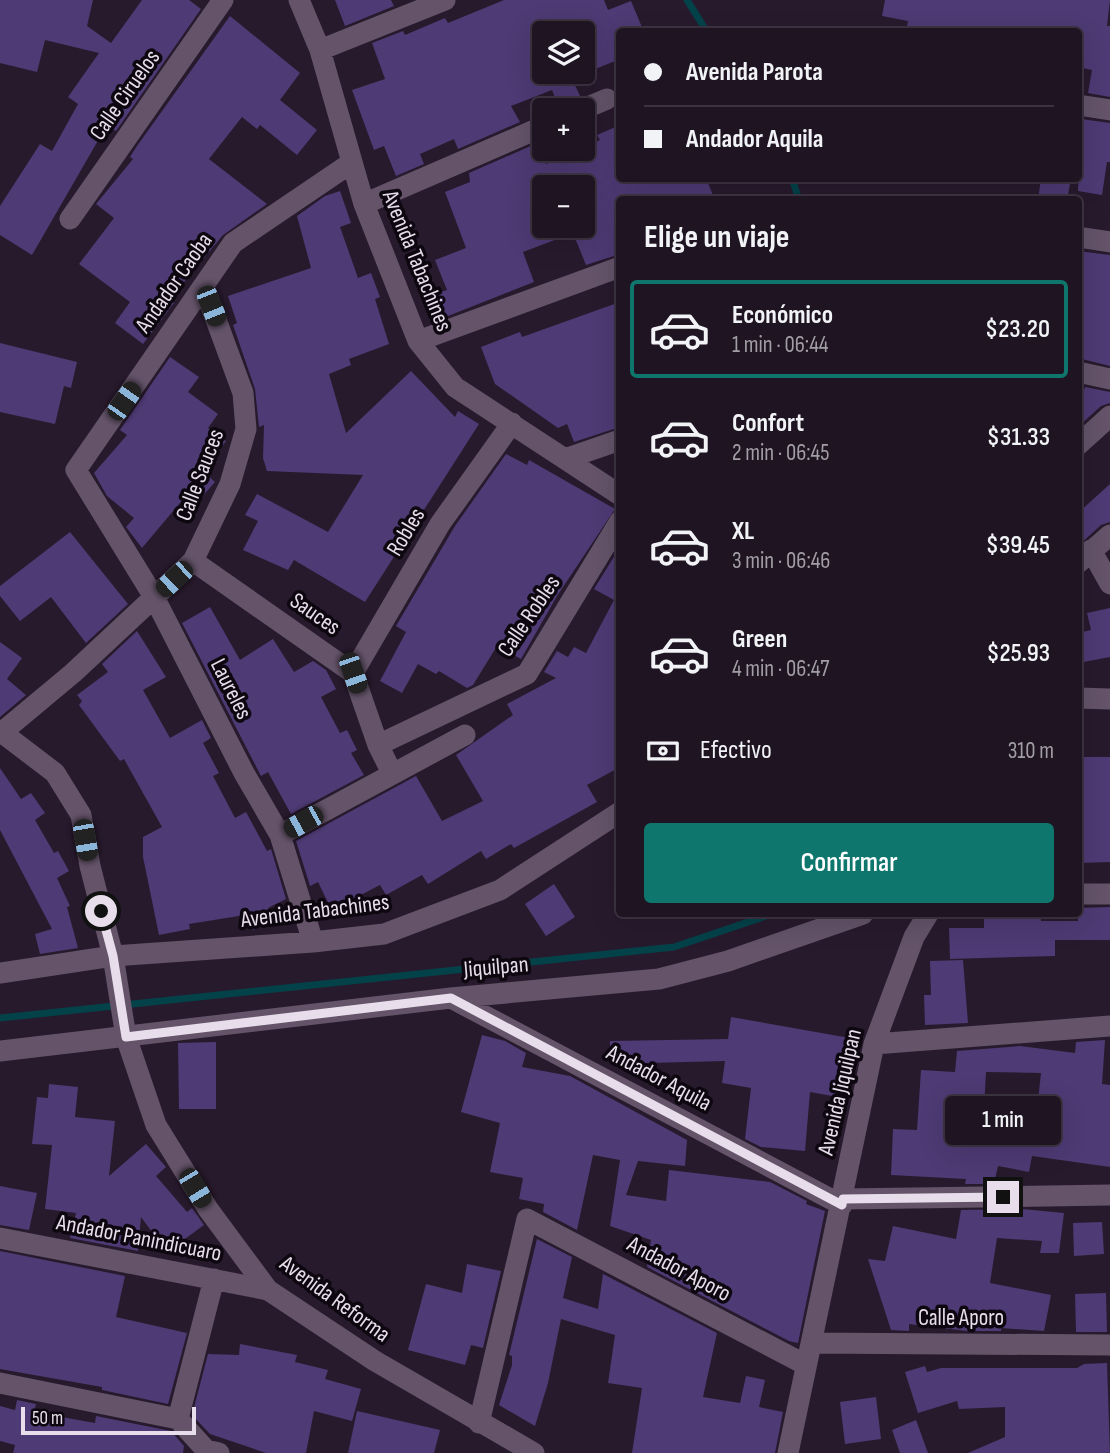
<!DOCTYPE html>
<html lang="es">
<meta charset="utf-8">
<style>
:root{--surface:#1e1422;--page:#2b212f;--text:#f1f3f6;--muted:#a19ea5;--line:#3c3340;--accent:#0f766e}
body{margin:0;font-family:"Sofia Sans Condensed",sans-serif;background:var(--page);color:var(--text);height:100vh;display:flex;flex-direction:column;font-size:26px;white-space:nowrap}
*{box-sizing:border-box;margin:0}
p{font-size:23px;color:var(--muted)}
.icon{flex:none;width:38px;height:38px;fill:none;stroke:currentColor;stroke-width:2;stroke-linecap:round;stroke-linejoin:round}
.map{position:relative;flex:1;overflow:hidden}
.drawer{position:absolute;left:616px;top:196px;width:466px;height:721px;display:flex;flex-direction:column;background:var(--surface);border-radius:7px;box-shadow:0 7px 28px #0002,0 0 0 2px var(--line)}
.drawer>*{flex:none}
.banner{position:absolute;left:616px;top:28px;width:466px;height:154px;border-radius:7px;box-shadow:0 7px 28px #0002,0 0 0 2px var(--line);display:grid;align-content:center;height:154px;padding:0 28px;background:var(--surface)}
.fabs{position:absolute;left:532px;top:21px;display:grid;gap:14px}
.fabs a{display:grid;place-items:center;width:63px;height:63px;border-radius:7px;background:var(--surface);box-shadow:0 7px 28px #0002,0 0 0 2px var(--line);font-size:35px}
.scale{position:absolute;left:21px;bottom:18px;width:175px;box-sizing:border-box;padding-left:7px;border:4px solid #e8deeb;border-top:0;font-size:19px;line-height:24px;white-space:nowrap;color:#e8deeb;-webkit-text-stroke:5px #0d0710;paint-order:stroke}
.end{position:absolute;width:32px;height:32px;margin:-16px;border:9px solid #e8deeb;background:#111;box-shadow:0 0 0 4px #111}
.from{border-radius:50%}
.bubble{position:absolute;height:49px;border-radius:7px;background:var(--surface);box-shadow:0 7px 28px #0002,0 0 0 2px var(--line);font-size:23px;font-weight:600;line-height:49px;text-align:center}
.car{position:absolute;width:21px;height:42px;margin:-21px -10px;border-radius:9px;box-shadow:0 0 5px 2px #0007;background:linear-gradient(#222 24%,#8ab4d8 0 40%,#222 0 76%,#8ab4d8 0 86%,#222 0)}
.banner b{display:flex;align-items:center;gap:24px;height:66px;font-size:26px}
.banner b+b{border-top:2px solid var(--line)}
.banner i{width:18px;height:18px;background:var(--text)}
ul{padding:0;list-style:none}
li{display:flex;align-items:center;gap:21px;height:98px;margin:0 14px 10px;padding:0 14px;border:4px solid transparent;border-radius:7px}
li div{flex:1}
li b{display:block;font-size:26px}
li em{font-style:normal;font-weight:600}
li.current{border-color:var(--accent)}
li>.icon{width:63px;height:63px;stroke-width:1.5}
h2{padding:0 28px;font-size:32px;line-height:84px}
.pay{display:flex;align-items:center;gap:18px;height:77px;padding:0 28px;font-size:26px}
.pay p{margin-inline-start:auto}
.button{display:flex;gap:14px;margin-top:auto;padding:14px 28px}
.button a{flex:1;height:80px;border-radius:7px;background:var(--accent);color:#fff;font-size:28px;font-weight:600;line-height:80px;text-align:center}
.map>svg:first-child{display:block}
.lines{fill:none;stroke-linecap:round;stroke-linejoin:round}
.stream{stroke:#04424a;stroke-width:7}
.building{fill:#4e3a74;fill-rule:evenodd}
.minor{stroke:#645369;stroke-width:21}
.tertiary{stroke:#645369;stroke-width:21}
.route{stroke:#e8deeb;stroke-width:9}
.labels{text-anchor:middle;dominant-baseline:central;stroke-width:7;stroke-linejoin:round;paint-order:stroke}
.street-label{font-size:23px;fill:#e8deeb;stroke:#0d0710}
</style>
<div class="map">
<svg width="1110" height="1453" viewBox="0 0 1110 1453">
<rect width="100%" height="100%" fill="#281a2d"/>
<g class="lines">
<!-- stream -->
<path class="stream" d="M687,0L707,32
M792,178L799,200
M0,1018L674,947L772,914"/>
</g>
<!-- building -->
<path class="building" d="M0,0H93L87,26L111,43L142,0H189L201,9L116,131L107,125L32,255L0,235V206L40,144L52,151L78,104L68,97L99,53L45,40L37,72L0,63Z
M335,0H391L394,6L345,26Z
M504,0H604L608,10L631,1L644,32H620V59L593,70L583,46V33H544V72H594L573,81L580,96L558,105L552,90L511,106L520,122L458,149L454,139L420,154L424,164L396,176L384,146L374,150L352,90L385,79L372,43L403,31L405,35L445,18L448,23Z
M885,0H1110L1107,26H1110V97L1088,93L1092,70L1078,67V32L1035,28L1034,32H906L908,21L882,16Z
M230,16L300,73L280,100L317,130L297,155L260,125L257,129L242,117L209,159L267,204L223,235L170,299L174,303L143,344L115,323L130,302L79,264L114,218L96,204L133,159L130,157L137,146Z
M1081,119L1110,123V162H1107L1102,195L1078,191Z
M620,125V178H706L715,200H620V254L586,265L573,233L523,252L534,282L443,318L435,294L447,290L435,260L466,248L445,192L470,182L469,173L533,145L546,164L600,140L597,135ZM544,187H583V226H544Z
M1041,178H1071L1067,200H1038Z
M340,191L351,223L340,227L358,278L371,273L380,297L375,299L389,344L349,359L351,365L329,374L346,433L411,371L455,417L458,411L479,424L365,602L294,560L288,570L243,550L258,521L245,515L257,494L328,532L363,475L267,471L263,458L264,425L259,427L255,389L233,325L237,323L228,296L311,268L297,216L325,196Z
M1078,251L1110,255V366L1078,358Z
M620,302V427L574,442L567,424L558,428L495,384L481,347L520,332L522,337Z
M0,343L77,362L71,388L64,386L55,424L0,412Z
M170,357L199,377L188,392L218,414L208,428L226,441L204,472L215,482L200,499L190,491L142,548L126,527L134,518L107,496L94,473L127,435L120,430Z
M1085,387L1110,392V403L1101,406L1078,427V411Z
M506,454L527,465L529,460L615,509L557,596L521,659L497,646L473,685L467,688L439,671L436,674L418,664L402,693L380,681L406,632L396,626L455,526Z
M1110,484V522L1101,525L1078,546V513Z
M70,532L128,604L86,643L51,597L20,621L0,596V586Z
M620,547V767L587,785L597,802L514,848L511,844L486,859L481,851L428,884L422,875L386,895L380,885L349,901L354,910L336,919L318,882L310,886L296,841L416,776L442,821L483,801L456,755L513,715L507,704L556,678L544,672L557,651L568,657L574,647L586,653L614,600L594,589Z
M210,607L240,660L273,639L294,672L313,661L326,670L336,689L321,697L340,733L347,730L357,750L351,753L364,775L291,814L268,772L261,776L182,623Z
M1110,608V657L1078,663V633L1091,630L1087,613Z
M137,631L166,677L143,690L170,738L202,720L211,738L203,743L219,773L213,776L235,818L246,812L267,851L271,849L286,899L268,908L274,919L253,930L245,915L189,924L190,929L159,935L143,857V837L162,827L124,759L120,761L79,705L82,701L77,695L108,672L102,664Z
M0,642L22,658L7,679L26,695L0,717Z
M1078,757H1110V862L1078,863Z
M0,768L21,799L31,793L45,813L35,820L54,853L58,851L69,871L57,878L70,906L67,907L78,948L40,954L35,934L52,929L0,830Z
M554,884L575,917L546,936L525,904Z
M1110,907V940H1055V956L950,959L949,928H984V914H1040L1041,921H1078V908Z
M963,960L968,1023L925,1025L924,995H931L930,961Z
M731,1017L861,1040L849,1099L810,1092L805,1151L761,1147L745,1139L751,1088L722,1083L725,1061L610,1064V1041L728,1039Z
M482,1035L505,1041L526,1053L522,1067L570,1076L687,1140L685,1166L638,1161L626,1195L666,1201L669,1170L770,1182L807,1201L806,1204L825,1211L798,1343L789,1341L647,1267L651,1240L610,1226L620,1160L593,1155L577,1230L543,1212L544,1204L519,1199L523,1178L490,1172L500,1123L461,1112Z
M1105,1040L1102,1084L1110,1085V1167L1032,1156L1029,1172L998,1166L994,1184H965L966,1179L891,1175L893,1129L917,1130L921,1070L955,1072L957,1051L1020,1046L1075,1053L1076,1042ZM986,1072L1041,1073L1036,1119L984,1109Z
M216,1042V1109H179L178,1043Z
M49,1084L78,1087L75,1117L115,1121L109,1176L146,1144L166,1167L156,1176L187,1212L192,1208L204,1225L167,1252L141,1217L138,1251L70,1238L76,1213L45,1209L52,1145L32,1144L37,1097L48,1098Z
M0,1186L37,1193L29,1230L0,1225Z
M1022,1209L1064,1213L1059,1253H1040L1042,1241L997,1238L990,1283L1051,1295L1044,1331L1001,1328V1331H967L909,1324V1331L891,1330L868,1259L885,1261L893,1226L956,1239L961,1210Z
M1102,1222L1104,1254L1074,1256L1073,1223Z
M537,1239L572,1257L563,1298L598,1309L603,1274L717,1333L703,1397L740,1403L746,1376L765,1380L759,1407L783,1412L775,1453H632L642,1388L608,1383L615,1335L561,1319L548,1383L535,1426L499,1405L512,1365V1356L509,1355Z
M0,1251L125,1276L116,1317L187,1333L168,1404L102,1390V1387L0,1369Z
M467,1264L501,1271L483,1348L471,1345L465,1365L408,1350L426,1284L462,1293Z
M1106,1293L1107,1332H1076L1075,1294Z
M240,1344L297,1355L295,1362L328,1370L325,1379L361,1389L352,1421L314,1411L306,1453H266L210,1434L192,1415L208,1354L239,1355Z
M1107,1363L1110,1453H968L1005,1437V1407L959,1409L957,1401L918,1413L905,1372L925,1366L927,1372L941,1368H1077L1084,1364Z
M876,1397L881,1439L845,1444L840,1402Z
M17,1400L36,1404L34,1412L95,1423L96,1416L171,1431L184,1446L183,1453H13L15,1445L0,1441V1406L15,1410Z
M357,1411L440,1430L434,1453H348Z
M916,1420L928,1453H900L892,1430Z"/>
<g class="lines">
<!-- minor -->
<path class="minor" d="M299,0L320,50L364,204L418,341L455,387L620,495
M320,50L445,0
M1078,105L1110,110
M581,110L607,99
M364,204L544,126
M70,219L223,0
M1078,237L1110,242
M418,341L620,267
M1078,372L1110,379
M1078,445L1110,416
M565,459L620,440
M1091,550L1110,584
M193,561L353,673L378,745L392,773
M1078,563L1110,535
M353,673L440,524L512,423
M1078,698L1110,699
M0,734L73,673L193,561L230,484L246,429L243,393L204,287
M378,745L527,674L620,521
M280,835L465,735
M1078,894H1110
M313,942L280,835L244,773L154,597L76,470L233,243L351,163
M0,973L113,956L313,942L384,934L500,890L620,812
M451,998L842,1205
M874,1044L1110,1026
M0,1051L451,998L659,979L728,961L863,914
M843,1199L1110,1195
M0,1238L268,1290
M812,1343L1110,1345
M0,1383L178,1419
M178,1419L214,1279
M178,1419L206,1450L219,1453
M479,1423L527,1219L806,1365
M788,1453L874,1044L914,937L928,914"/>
<!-- tertiary -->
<path class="tertiary" d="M0,731L55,773L81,815L90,866L113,956L126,1037L156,1125L208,1209L268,1290L375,1361L534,1453"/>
</g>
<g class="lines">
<!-- route -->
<path class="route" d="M101,911L113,956L126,1037L451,998L842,1205L843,1199L1003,1197"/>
</g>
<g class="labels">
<!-- street labels -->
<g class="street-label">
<text transform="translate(125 95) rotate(-55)">Calle Ciruelos</text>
<text transform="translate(417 261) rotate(68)">Avenida Tabachines</text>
<text transform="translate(174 283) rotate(-55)">Andador Caoba</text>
<text transform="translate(200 475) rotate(-69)">Calle Sauces</text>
<text transform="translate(406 532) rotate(-59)">Robles</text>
<text transform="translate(315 614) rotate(35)">Sauces</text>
<text transform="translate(529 616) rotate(-56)">Calle Robles</text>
<text transform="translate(231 689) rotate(63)">Laureles</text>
<text transform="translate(315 911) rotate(-7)">Avenida Tabachines</text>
<text transform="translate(496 967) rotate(-5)">Jiquilpan</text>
<text transform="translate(659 1078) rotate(28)">Andador Aquila</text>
<text transform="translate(840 1092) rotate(-77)">Avenida Jiquilpan</text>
<text transform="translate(139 1238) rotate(11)">Andador Panindicuaro</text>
<text transform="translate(679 1269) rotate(28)">Andador Aporo</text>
<text transform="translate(335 1299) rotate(36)">Avenida Reforma</text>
<text x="961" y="1318">Calle Aporo</text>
</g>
</g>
</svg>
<div class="fabs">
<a><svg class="icon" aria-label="layers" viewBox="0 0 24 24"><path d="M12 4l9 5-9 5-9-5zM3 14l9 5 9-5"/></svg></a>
<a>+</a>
<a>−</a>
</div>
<div class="scale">50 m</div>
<i class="end from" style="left:101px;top:911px"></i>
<i class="end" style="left:1003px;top:1197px"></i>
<div class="bubble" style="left:945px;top:1096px;width:116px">1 min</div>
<i class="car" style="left:211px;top:306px;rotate:158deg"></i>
<i class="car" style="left:124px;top:401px;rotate:35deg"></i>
<i class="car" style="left:174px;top:579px;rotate:227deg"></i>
<i class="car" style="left:353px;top:673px;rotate:161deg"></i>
<i class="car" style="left:303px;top:822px;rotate:241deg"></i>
<i class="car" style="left:85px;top:840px;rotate:170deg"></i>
<i class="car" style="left:195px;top:1188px;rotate:149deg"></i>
<div class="banner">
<b><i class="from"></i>Avenida Parota</b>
<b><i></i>Andador Aquila</b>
</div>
<section class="drawer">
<h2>Elige un viaje</h2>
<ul>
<li class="current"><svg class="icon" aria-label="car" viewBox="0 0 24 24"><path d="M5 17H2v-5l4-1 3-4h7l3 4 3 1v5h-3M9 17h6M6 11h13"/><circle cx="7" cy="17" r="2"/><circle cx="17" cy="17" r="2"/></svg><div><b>Económico</b><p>1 min · 06:44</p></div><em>$23.20</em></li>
<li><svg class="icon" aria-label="car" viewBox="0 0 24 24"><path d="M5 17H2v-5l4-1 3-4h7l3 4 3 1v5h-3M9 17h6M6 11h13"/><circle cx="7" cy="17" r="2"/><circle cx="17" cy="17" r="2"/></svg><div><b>Confort</b><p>2 min · 06:45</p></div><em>$31.33</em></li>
<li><svg class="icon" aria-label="car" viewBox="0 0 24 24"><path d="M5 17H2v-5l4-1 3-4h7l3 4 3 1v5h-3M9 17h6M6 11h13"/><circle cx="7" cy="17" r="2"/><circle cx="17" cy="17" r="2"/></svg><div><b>XL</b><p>3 min · 06:46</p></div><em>$39.45</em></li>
<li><svg class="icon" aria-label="car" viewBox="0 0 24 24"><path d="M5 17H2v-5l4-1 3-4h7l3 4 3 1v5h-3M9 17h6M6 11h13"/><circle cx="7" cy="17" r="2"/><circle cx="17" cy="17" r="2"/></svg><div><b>Green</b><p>4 min · 06:47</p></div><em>$25.93</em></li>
</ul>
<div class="pay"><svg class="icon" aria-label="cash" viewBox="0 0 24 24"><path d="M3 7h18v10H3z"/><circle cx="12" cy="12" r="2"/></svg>Efectivo<p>310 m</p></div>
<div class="button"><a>Confirmar</a></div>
</section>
</div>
